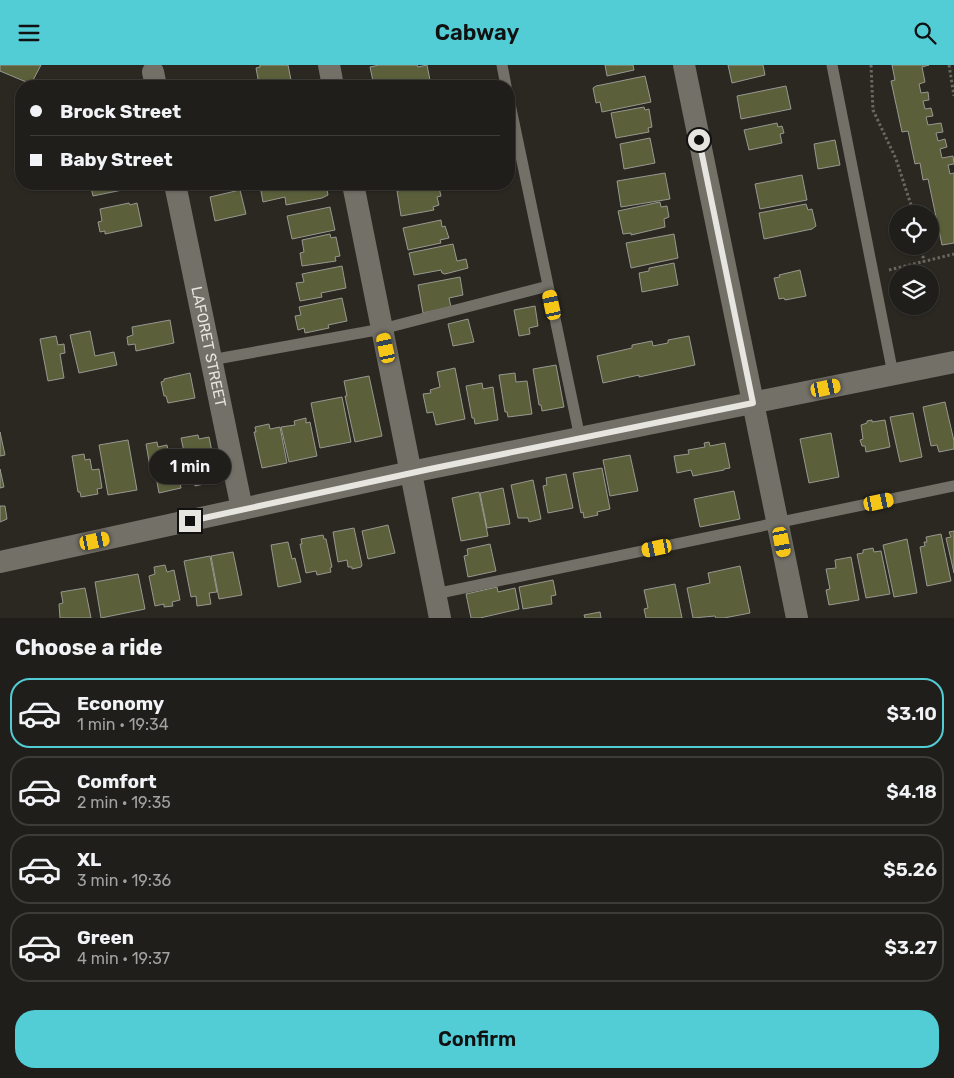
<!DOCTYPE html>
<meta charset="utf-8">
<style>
:root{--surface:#201e1a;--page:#282723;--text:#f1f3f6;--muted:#a2a2a2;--line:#3d3c39;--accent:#52ccd5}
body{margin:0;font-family:Rubik,sans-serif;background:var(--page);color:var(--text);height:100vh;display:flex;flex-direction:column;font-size:19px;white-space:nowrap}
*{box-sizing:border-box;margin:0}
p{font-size:16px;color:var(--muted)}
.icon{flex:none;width:28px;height:28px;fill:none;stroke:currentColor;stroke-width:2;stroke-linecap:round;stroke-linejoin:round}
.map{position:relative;height:553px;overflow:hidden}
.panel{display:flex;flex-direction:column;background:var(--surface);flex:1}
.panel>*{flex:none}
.top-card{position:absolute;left:15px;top:15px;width:500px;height:110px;border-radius:20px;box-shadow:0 1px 4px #0004,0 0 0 1px var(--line);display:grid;align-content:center;height:110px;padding:0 15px;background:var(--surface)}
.controls{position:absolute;left:889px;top:140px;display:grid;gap:10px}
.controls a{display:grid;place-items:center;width:50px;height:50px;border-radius:50%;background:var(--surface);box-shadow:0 1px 4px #0004,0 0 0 1px var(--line);font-size:25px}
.end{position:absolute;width:22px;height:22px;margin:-11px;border:6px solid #e6e5e0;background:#111;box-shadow:0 0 0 2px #111}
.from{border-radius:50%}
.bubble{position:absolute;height:35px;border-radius:18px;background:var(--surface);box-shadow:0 1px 4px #0004,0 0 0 1px var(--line);font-size:16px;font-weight:600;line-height:35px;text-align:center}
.car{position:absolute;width:15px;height:30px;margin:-15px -8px;border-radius:6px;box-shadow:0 0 4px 1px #0007;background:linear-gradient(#f5c518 24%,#345 0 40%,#f5c518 0 76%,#345 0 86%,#f5c518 0)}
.top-card b{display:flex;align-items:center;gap:18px;height:48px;font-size:19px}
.top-card b+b{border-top:1px solid var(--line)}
.top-card i{width:12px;height:12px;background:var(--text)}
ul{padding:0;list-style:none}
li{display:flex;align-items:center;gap:15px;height:70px;margin:0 10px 8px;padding:0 5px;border:2px solid var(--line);border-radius:20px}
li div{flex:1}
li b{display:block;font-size:19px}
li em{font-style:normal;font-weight:600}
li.selected{border-color:var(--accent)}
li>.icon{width:45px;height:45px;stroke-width:1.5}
h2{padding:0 15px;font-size:22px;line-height:60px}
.primary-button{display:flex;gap:10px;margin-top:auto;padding:10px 15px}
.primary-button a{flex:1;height:58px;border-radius:20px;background:var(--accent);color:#111;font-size:20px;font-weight:600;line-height:58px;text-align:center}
header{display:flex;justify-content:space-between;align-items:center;height:65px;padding:0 15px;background:var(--accent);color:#111;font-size:22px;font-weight:600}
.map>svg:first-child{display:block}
.building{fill:#5b603b;stroke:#979890}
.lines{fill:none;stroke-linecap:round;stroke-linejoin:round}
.path{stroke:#696761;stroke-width:3;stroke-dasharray:2.5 2.5;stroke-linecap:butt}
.service{stroke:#737068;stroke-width:11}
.minor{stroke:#737068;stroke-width:22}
.route{stroke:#e6e5e0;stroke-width:6}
.labels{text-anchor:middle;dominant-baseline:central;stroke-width:5;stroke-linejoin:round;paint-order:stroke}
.street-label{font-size:15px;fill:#e6e5e0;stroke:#2b2822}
</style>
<header><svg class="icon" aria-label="menu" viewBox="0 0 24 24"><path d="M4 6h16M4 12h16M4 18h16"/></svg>Cabway<svg class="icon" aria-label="search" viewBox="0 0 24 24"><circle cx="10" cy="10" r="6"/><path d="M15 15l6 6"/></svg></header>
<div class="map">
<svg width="954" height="553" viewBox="0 0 954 553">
<rect width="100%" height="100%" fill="#2b2822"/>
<!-- building -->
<path class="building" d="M0,0H41L31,19L0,6Z
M260,0H288L291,15L264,20L263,18L259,19L256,3L260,2Z
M379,0H417L418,2L427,0L430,15L401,21H374L370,2Z
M605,0H633L634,5L607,11Z
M728,0H763L765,10L732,18Z
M892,0H929L922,2L925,17L919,19L921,28L928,27L929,35L923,36L925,44L931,43L933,51L926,52L928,60L941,58L943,67L936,68L938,76L945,74L947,82L940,84L942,93L953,91L954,99L948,100L950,109L954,108V178L942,180L928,114L923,115L920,98L915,99L908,66L902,67L891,16L895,15Z
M645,11L651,37L602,47L600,37L596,38L593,23L596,21Z
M786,21L791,44L741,54L737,31Z
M644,42L645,45L649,44L652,62L648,63L649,67L616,73L611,48Z
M777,58L778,62L782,61L784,68L780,69L782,78L749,85L744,65Z
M650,73L655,98L624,104L620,79Z
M835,75L840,100L818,104L814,79Z
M665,108L670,134L621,142L617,116Z
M802,110L807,135L760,144L755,119Z
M90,119H131L132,123L93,131Z
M211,119H227L211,122Z
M269,119H326L328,130L322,133L286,140L285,132L263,137L260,121Z
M435,119H438L441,131L437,132L439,140L433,142L434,145L401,151L397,126Z
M240,125L246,149L215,156L210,132Z
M660,137L661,142L667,141L669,152L664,154L665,162L631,170V168L623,169L618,146Z
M129,138L130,140L137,138L142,161L105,169V166L100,167L98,157L102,156L100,144Z
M806,139L808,145L812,144L816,161L812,164L764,174L759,148Z
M330,142L335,165L292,174L287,151Z
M441,155L442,162L445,161L449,173L440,175L441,178L408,185L403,163Z
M330,169L331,173L336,172L340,191L335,192L336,196L302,201L300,188L304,187L302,175Z
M674,169L678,193L631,203L626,178Z
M453,179L457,196L466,194L468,203L445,209L442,208L441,205L414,210L409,188Z
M674,198L678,220L642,227L639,208L649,206V203Z
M342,201L346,223L321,228L322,232L300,236L296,218L304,217L302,209Z
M800,205L806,231L785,235L784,233L779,234L774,213L780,212L779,210Z
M460,212L463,230L449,233L451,242L423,248L418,220Z
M342,233L347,256L328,260L329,263L305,268L304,263L298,265L295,251L301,250L299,242Z
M535,241L538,261L529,263L530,269L519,271L514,245Z
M468,254L474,277L453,281L448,259Z
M170,255L174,278L136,286L135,279L128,280L127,272L133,270L132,262Z
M90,266L95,291L114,287L117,300L79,308L70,270Z
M56,271L58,280L64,279L65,288L60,289L64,313L48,316L40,274Z
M689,271L695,300L639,312V310L603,318L597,291L632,283V280L652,276L653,281L668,278V275Z
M556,300L564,342L542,346L541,340H539L533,304Z
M455,303L465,354L436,360L433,347L427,348L423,329L431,328L430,325L440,322L437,307Z
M190,308L195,333L168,338L166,331H164L161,317L164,316V314Z
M515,308L516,317L527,316L532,349L508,352L507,347H505L499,310Z
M369,311L382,371L355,377L345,331H347L344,316Z
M482,318L483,324L493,322L498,355L475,359L474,353H472L466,321Z
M342,332L351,377L320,383L311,338Z
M945,337L954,376V384L939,387L937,380L931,381L923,342Z
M913,348L922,392L900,397L890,352Z
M306,353V358L310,357L317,391L289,397L281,362L295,360L294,356Z
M872,355V357L885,355L890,382L866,387L865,381H862L860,375L863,374L861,360L867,358V356Z
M269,359L270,364L280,362L287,398L262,403L254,367H256L255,362Z
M0,367L5,390L0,391Z
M831,368L839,412L809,418L800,374Z
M198,370L199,374L209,372L218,416L195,421L190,395L186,396L181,373Z
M128,375L137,425L108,430L99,380Z
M157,377L158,382L167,380L169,390L174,388L181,423L159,428L154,401L150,402L146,379Z
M709,377L710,381L725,378L730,403L724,404V405L693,411L691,405L677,408L674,391L689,389L688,385L705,382L704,378Z
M84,389L85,395L90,394L92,405L99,404L102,423L97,424L98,429L81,432L80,427H78L72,391Z
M630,390L638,426L610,431L603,395Z
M602,403L610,444L597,447L598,450L584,453L583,447L581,448L573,408Z
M0,404L4,422L0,423Z
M566,409L573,443L548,448L543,421L547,420L546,413Z
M533,415L541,454L529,457L528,453H518L511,420Z
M503,423L510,459L487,463L480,428Z
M734,426L740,454L700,462L694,434Z
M479,427L488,471L461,476L452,433Z
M0,441H5L7,454L0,457Z
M388,460L395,488L368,494L362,466Z
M354,463L362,500L361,502L352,504V502H348L347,495L338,497L333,467Z
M954,466V508L946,473L951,472L949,467Z
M941,469L951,516L927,521L920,482L925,481L924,477H927L926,472Z
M323,470L324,474H326L332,502L330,503L331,507L317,510L316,506L306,508L300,479H302L301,474Z
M907,474L917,528L894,532L883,480Z
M288,477L292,494L295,493L301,517L278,522L271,480Z
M490,479L496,506L468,512L464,491L468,490L467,484Z
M873,483L874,487L881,486L890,529L866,533L857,489L863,488V485Z
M233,487L242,530L219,534L211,491Z
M210,491L217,527L209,528L211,539L197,541L196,531L191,532L184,496Z
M851,492L859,535L829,540L826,525L830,524L826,504L836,503L835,495Z
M165,500L167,507L174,505L180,535L172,537L173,541L164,542V539L155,541L149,511L155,509L154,502Z
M740,501L750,548L724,553H716L715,551L693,553L687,523L710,518L708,508Z
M138,509L145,544L101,553L95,517Z
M553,515L556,530L551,531L552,539L523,544L519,522Z
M675,519L682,553H646L644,544L648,543L644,525Z
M497,522L498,527L515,523L519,544L480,553H471L466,529Z
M85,523L91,553H60L59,539L63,538L61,527Z
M600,547L601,553H585L584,550Z"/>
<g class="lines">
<!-- path -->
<path class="path" d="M871,0L873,45L896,94L914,149
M949,0L954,31
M921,181L924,197
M889,205L954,189"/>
<!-- service -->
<path class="service" d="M502,0L506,21
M832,0L893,309
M509,34L580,373
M211,295L382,264L548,221
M435,529L954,421"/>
<!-- minor -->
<g class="minor">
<path d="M329,0L333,21"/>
<path d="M684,0L797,553"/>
<path d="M153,7L156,21"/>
<path id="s1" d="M175,119L242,444"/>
<path d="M353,119L440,553"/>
<path d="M0,497L411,407L954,297"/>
</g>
</g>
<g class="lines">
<!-- route -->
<path class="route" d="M190,456L430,404L753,338L699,75"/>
</g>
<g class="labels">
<!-- street labels -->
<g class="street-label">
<text stroke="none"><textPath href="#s1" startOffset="166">LAFORET STREET</textPath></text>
</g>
</g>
</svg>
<div class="controls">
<a><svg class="icon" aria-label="locate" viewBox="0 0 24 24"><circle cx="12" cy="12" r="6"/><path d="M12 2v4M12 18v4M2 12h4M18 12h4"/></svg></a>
<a><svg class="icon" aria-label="layers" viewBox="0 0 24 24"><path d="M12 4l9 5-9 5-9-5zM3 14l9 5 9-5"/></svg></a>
</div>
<i class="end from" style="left:699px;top:75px"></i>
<i class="end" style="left:190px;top:456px"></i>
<div class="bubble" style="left:149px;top:384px;width:82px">1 min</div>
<i class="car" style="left:552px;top:240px;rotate:348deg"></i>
<i class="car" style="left:386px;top:283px;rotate:348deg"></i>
<i class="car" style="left:826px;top:323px;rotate:78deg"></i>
<i class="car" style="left:879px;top:437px;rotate:78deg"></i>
<i class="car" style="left:95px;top:476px;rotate:78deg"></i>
<i class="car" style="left:782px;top:477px;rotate:169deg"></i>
<i class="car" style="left:657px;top:483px;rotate:258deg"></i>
<div class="top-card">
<b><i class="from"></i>Brock Street</b>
<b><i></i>Baby Street</b>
</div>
</div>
<section class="panel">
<h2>Choose a ride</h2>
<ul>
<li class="selected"><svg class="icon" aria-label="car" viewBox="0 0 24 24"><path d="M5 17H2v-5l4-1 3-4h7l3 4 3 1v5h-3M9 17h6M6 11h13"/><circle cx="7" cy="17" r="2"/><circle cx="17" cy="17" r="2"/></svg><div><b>Economy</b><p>1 min · 19:34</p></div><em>$3.10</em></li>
<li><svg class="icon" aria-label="car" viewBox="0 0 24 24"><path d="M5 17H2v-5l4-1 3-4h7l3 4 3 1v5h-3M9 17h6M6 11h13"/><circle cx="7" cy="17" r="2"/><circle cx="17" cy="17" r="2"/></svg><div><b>Comfort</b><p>2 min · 19:35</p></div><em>$4.18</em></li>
<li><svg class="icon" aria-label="car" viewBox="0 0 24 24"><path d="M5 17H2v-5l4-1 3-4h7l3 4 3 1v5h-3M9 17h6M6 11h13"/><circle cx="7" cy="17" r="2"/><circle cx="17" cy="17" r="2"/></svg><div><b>XL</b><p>3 min · 19:36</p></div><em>$5.26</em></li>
<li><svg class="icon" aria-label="car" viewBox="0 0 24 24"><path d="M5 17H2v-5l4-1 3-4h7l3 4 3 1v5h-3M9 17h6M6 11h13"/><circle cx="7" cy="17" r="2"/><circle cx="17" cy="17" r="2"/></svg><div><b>Green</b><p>4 min · 19:37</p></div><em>$3.27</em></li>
</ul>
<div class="primary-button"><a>Confirm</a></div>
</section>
